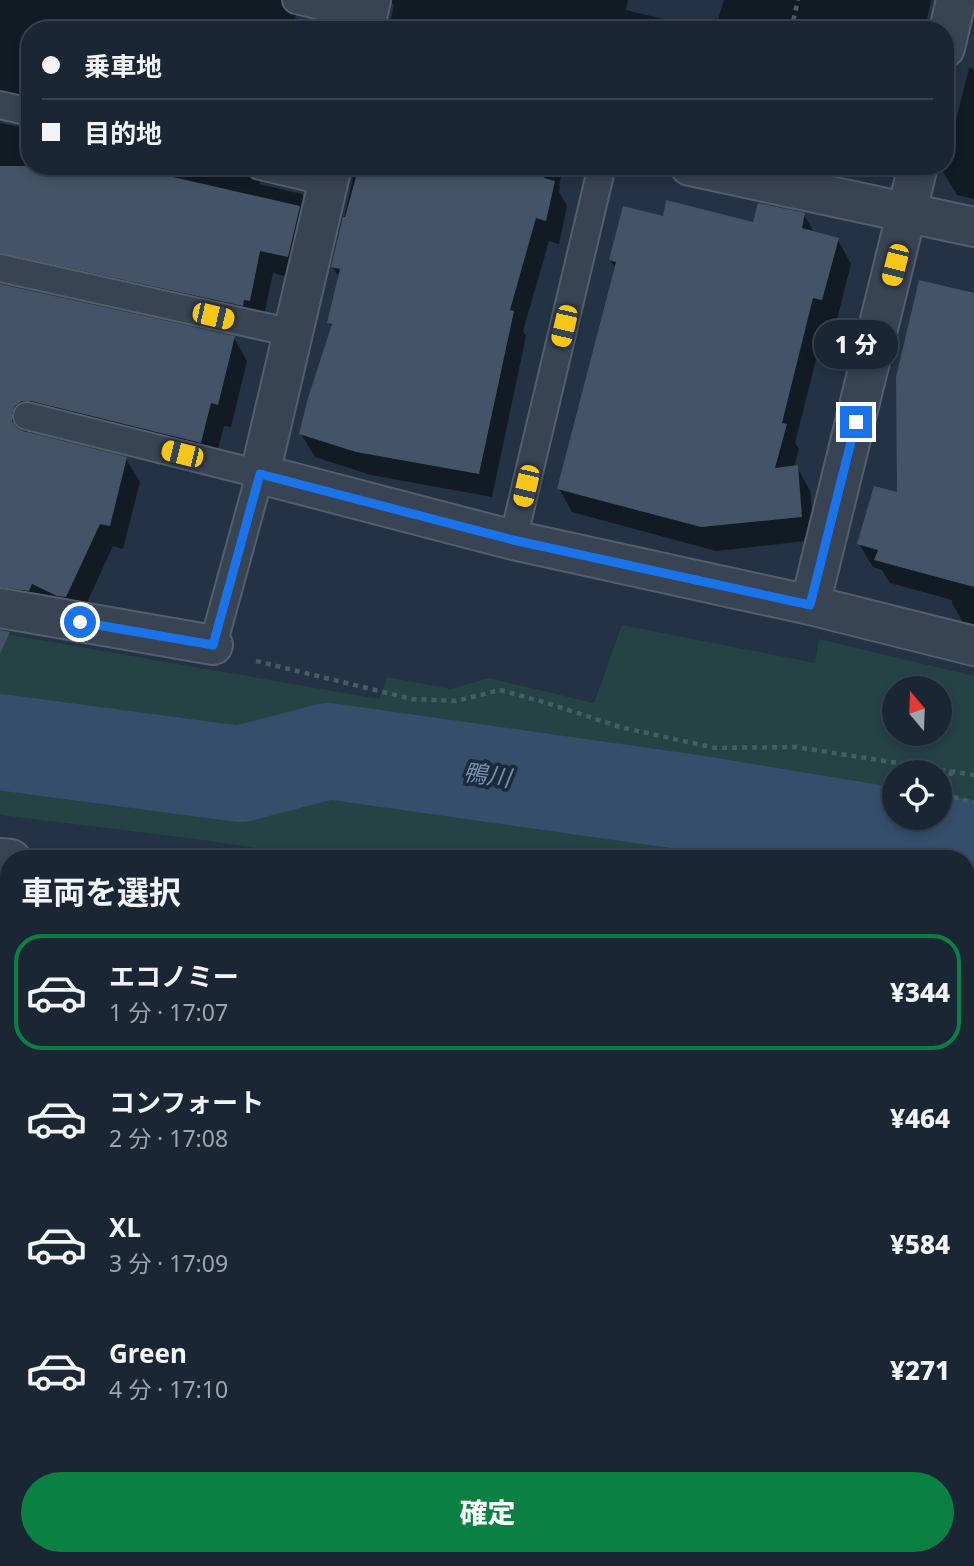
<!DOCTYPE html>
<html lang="ja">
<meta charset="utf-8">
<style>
:root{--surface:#1a2633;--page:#27323f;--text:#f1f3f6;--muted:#9fa5ac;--line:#38434e;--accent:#0b8043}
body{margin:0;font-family:"Noto Sans","Noto Sans JP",sans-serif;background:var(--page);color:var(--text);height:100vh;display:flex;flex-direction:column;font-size:26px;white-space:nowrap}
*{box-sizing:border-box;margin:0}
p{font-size:23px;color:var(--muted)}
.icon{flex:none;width:38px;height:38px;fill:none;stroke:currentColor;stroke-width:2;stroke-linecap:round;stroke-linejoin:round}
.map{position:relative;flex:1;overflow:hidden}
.panel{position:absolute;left:0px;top:850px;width:975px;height:716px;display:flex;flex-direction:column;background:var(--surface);border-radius:28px 28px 0 0;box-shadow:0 4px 10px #0003,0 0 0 2px var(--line)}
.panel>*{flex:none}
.banner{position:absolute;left:21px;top:21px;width:933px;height:154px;border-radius:28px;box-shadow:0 4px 10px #0003,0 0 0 2px var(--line);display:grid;align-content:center;height:154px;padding:0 21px;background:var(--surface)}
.needle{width:46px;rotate:341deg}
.buttons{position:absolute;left:882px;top:676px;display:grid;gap:14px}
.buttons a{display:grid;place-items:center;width:70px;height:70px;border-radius:50%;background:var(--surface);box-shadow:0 4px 10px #0003,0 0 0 2px var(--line);font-size:35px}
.end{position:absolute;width:32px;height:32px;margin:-16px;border:9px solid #1a73e8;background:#fff;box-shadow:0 0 0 4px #fff}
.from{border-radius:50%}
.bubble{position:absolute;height:49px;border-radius:24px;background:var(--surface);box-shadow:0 4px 10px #0003,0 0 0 2px var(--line);font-size:23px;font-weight:800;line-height:49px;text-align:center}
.car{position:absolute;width:21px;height:42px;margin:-21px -10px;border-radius:9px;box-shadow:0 0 5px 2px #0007;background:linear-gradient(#f5c518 24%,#345 0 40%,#f5c518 0 76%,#345 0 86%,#f5c518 0)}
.banner b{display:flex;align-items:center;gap:24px;height:66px;font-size:26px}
.banner b+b{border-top:2px solid var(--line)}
.banner i{width:18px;height:18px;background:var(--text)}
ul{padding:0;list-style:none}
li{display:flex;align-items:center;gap:21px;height:116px;margin:0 14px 10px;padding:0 7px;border:4px solid transparent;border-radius:28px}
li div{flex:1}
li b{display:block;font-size:26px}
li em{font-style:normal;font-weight:800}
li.on{border-color:var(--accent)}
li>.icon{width:63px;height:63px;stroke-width:1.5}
h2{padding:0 21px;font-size:32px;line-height:84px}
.primary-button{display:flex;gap:14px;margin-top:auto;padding:14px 21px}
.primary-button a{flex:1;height:80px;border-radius:42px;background:var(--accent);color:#fff;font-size:28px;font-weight:800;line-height:80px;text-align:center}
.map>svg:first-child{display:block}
.green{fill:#254245;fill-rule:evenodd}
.shadow{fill:#0007}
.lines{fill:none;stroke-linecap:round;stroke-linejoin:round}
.river{stroke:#354e6c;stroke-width:96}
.building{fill:#445468}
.service-casing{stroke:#535f6d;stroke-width:30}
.minor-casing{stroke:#535f6d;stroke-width:42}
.tertiary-casing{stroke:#535f6d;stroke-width:42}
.path{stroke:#445f61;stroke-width:4.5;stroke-dasharray:5 5;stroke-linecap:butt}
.service{stroke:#384453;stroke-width:26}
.minor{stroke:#384453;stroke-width:38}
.tertiary{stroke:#384453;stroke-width:38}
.route{stroke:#1a73e8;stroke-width:9}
.labels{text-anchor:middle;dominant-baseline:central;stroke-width:7;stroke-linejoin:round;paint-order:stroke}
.water-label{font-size:24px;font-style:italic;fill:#7191b4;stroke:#1c2938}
</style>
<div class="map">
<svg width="974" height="1566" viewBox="0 0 974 1566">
<rect width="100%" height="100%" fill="#233244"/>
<!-- green -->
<path class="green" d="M812,166H879L867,178Z
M622,625L815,663L819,639L974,676V830L930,819L911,817H940V772H894V815L720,795L318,728L242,762L0,728V633L379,699L387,677L451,689L489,678L594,703ZM894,688H940V733H894Z
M0,757L253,793L343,772L948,856L960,859H329L196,839L0,815Z
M966,861L974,863V956L966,954Z
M9,1291V1361L0,1369V1300Z
M411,1558H474L466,1566H413L408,1561Z"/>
<!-- shadow -->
<path class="shadow" d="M0,0H628L626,10L708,30H394L390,23L394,5L391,2H379L298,12L295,18L315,23L319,30H30V115L1,118L0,120Z
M724,0H931L925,30H715Z
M969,68L974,69V199L957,195L943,172Z
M0,123L30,129V166H564L559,185L560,187L559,192L567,206L559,244L549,241L523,331L526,336L492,497L371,475L315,457L301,434L332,329L329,322L340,279L333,267L355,169L351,167L339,168L262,178L259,184L302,194L316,217L301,280L273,273L262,324L1,281L0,283Z
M804,215L815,234L838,240L851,264L836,323L826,320L795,443L799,449L794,467H797L810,491L815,540L716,551L572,512L559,488L616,269L610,260L664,218L754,224Z
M0,286L234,338L247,361L231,427L224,426L214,465L28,429L26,434L126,459L140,482L123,549L113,546L79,620L0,601Z
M974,293V628L965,626L952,603V600L890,583L882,570L873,567L859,544L899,494Z
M9,928V1047L0,1057V938Z
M974,1063V1180L966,1187V1064Z
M966,1196L974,1198V1243L966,1251Z
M9,1198V1364L0,1374V1200Z
M974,1250V1533L966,1540V1252Z
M0,1414L9,1422V1522L0,1530Z
M9,1545V1558H161L168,1566H0V1547Z
M239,1558H499L509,1566H260L255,1561L251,1566H247Z
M685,1558H959L950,1566H685L688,1563Z"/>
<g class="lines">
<!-- river -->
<path class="river" d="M0,742L240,774L328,751L695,803L974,849"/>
</g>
<!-- building -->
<path class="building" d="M0,166H125L300,206L288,257L260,251L250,301L244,300L243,306L0,253Z
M359,166H547L544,178L555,181L546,221L536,218L510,310L514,311L479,474L356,452L299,434L308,398L332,324L327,323L340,269L331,267L343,217H345Z
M666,200L753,222L758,203L805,213L802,228L839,238L822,300L813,298L782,423L787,424L775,468L798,465L802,517L701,527L557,489L616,262L609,260L623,206L663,216Z
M919,280L974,293V587L874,560L878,550L857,544L874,486L897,492L896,377Z
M0,284L235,336L218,405L211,403L201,443L31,401H22L15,406L12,413V421L17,428L23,431L127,457L110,526L100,524L66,597L57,596L32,584L29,591L0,587Z
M0,630L10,632L0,654Z"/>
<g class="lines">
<!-- service casing -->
<g class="service-casing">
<path id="service" d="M296,0L367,17
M0,105L30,112
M260,166L328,182
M0,268L293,333
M27,416L260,474L213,645
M513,540L602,166
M966,1171L974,1181
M966,1235L974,1227
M966,1524L974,1533
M626,1566L634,1558"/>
</g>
<!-- minor casing -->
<g class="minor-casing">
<path id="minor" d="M364,30L371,0
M945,48L956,0
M332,166L260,474L513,540L810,605L974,646
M690,166L974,227
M810,605L918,166
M0,608L213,645
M0,1177L9,1168
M0,1524L9,1515
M187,1558L197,1566
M538,1558L547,1566"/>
</g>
<!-- tertiary casing -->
<g class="tertiary-casing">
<path id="tertiary" d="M0,858L11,859
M966,993L974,994"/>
</g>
<!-- path -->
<path class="path" d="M791,30L798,0
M256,661L412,699L456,701L500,690L547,703L620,727L715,748L796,747L974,775
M951,771L948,795L974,803"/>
<!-- service -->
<use href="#service" class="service"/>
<!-- minor -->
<use href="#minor" class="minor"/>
<!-- tertiary -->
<use href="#tertiary" class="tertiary"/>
</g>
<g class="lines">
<!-- route -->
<path class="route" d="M80,622L213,645L260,474L513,540L810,605L856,422"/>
</g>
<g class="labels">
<!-- water labels -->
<g class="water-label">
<text transform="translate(487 774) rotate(8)">鴨川</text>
</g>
</g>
</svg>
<div class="buttons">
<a><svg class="needle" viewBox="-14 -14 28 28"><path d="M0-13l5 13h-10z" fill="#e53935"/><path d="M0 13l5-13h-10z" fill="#9fa5ac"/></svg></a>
<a><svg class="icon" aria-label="locate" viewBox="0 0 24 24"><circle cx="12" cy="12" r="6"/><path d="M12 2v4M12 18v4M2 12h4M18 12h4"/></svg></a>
</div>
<i class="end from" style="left:80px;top:622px"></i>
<i class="end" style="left:856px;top:422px"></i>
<div class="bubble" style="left:814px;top:320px;width:84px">1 分</div>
<i class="car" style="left:895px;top:265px;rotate:194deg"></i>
<i class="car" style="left:213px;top:316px;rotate:103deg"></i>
<i class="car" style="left:564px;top:326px;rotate:193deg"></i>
<i class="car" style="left:182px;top:454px;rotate:284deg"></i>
<i class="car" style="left:526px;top:486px;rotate:193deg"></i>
<div class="banner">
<b><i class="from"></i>乗車地</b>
<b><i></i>目的地</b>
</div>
<section class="panel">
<h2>車両を選択</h2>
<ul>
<li class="on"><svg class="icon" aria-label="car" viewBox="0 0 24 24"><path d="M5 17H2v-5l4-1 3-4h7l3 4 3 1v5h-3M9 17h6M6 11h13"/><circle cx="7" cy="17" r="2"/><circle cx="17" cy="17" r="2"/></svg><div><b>エコノミー</b><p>1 分 · 17:07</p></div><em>¥344</em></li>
<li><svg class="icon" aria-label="car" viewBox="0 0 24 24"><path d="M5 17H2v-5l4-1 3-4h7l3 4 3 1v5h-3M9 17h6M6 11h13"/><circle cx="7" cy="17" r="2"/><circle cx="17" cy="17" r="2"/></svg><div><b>コンフォート</b><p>2 分 · 17:08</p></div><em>¥464</em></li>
<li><svg class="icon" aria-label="car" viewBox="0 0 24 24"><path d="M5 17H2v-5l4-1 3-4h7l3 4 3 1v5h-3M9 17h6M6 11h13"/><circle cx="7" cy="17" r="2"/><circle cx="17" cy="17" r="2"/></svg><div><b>XL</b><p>3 分 · 17:09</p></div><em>¥584</em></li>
<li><svg class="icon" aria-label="car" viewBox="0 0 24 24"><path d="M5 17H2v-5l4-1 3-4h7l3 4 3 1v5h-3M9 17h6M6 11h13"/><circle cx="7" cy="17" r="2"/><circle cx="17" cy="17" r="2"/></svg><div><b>Green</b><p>4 分 · 17:10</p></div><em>¥271</em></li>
</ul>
<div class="primary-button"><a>確定</a></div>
</section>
</div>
